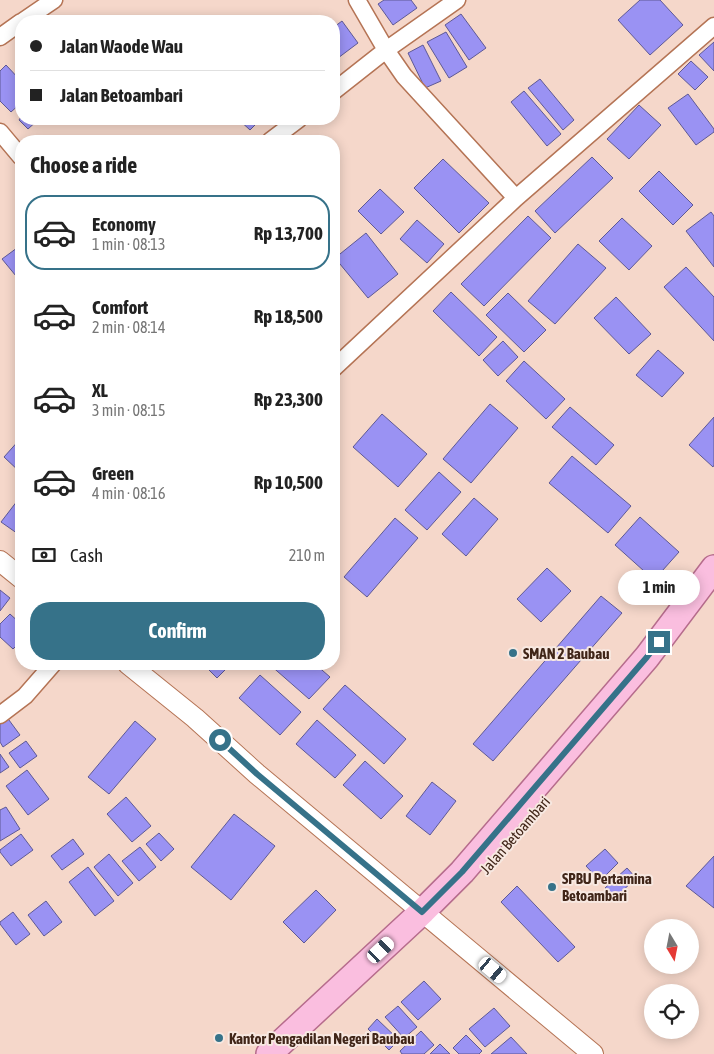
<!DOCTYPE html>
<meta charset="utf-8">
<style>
:root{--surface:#fff;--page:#f6f6f6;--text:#222;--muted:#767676;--line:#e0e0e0;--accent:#367289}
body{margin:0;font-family:"Asap Condensed",sans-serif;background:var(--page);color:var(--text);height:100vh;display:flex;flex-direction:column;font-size:19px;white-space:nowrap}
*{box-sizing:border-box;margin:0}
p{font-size:16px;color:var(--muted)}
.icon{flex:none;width:28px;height:28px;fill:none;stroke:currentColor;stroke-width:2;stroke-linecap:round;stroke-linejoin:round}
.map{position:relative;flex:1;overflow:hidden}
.sheet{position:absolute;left:15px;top:135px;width:325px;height:535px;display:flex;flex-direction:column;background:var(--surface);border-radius:20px;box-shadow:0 2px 12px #0003}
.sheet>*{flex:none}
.banner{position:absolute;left:15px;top:15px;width:325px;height:110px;border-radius:20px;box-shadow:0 2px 12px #0003;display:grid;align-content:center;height:110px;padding:0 15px;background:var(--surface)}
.needle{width:32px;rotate:170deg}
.buttons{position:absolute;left:644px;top:919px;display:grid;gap:10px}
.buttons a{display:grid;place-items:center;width:55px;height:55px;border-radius:50%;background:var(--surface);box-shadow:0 2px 12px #0003;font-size:25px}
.end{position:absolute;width:22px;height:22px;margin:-11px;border:6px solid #367289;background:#fff;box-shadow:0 0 0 2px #fff}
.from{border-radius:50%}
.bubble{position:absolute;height:35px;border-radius:18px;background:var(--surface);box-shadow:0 2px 12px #0003;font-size:16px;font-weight:700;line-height:35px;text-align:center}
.car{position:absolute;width:15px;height:30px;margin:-15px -8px;border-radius:6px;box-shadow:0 0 4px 1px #0007;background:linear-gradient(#fff 24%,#345 0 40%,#fff 0 76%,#345 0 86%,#fff 0)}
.banner b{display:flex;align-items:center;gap:18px;height:48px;font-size:19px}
.banner b+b{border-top:1px solid var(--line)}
.banner i{width:12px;height:12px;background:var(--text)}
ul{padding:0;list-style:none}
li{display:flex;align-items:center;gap:15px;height:75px;margin:0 10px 8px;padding:0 5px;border:2px solid transparent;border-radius:20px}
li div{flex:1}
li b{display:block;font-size:19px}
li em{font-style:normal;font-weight:700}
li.selected{border-color:var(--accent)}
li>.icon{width:45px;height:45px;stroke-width:1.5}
h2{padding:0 15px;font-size:22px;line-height:60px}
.pay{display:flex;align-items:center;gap:12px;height:55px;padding:0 15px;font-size:19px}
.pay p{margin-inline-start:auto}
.primary-button{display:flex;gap:10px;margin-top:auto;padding:10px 15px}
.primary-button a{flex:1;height:58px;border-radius:20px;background:var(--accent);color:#fff;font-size:20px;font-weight:700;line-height:58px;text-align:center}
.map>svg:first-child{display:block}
.building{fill:#9a92f3;stroke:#5e5995}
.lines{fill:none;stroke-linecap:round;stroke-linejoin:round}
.minor-casing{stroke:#b57455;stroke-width:19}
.tertiary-casing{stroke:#b57455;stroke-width:22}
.primary-casing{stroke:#b66c8c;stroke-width:28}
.minor{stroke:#fff;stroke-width:16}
.tertiary{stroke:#fff;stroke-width:20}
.primary{stroke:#fabedf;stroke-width:25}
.route{stroke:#367289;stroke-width:6}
.poi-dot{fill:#367289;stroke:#f7e8e1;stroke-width:2}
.labels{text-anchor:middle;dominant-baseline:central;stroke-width:4;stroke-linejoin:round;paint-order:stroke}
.poi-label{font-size:15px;font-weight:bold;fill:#402518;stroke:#f7e8e1;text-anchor:start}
.street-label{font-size:15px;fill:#402518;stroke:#f7e8e1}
</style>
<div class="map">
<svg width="714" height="1054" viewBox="0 0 714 1054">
<rect width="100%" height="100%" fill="#f5d7ca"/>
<!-- building -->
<path class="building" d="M384,0H411L417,8L393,25L378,4Z
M640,0H660L683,25L650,55L618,20Z
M461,14L486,48L469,60L445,25Z
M342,21L358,43L334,61V27Z
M446,32L467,67L449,78L427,42Z
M714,42V71L699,55Z
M423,45L441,81L425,88L408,53Z
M691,61L708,77L695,90L678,74Z
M6,65L21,81V103L11,112L0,101V71Z
M540,79L574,120L563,130L528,88Z
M524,91L561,134L547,146L511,102Z
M688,94L714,129V132L696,145L668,108Z
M639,105L661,125L629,159L607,139Z
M21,117V119H39L28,129L19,120Z
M238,119H261L250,130Z
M592,157L613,178L555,233L535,211Z
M443,159L489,203L459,233L414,188Z
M659,171L693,205L673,225L639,191Z
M380,189L404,212L381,234L358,211Z
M711,212L714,216V267L686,231Z
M528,216L551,238L484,306L461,284Z
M622,218L652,246L629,270L599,241Z
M417,220L444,244L427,263L400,239Z
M366,233L398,274L368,298L335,258Z
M578,244L606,268L555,324L528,301Z
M21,245V272L16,276L2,259Z
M686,267L714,297V341L664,287Z
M451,292L497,337L479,356L433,311Z
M508,293L546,330L524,352L486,315Z
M616,297L651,334L629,354L594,318Z
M503,341L518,357L498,376L483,360Z
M658,350L684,373L662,397L636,375Z
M524,361L565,399L546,419L506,381Z
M490,404L518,428L471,483L443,459Z
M570,407L614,445L596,465L552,427Z
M382,414L427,454L398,487L353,447Z
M714,417V465L713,467L689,445Z
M21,438V473L4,457Z
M572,456L631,506L608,533L549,483Z
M439,472L461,492L427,530L405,510Z
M21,496V536L1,522Z
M474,498L498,519L466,556L442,534Z
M640,517L679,552L654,580L615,545Z
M395,518L418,538L367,597L344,577Z
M547,568L571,591L541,622L517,599Z
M0,590L10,598L0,611Z
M601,596L622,613L493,761L473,744Z
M10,614L21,624V641L13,649L0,637V624Z
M203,664H231L217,678Z
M269,664H315L330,677L309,699Z
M260,675L301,712L280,735L239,698Z
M345,685L406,739L384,764L323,709Z
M6,716L20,735L3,747L0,742V720Z
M317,720L356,755L335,778L296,744Z
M135,721L156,739L109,794L88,777Z
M26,741L37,756L20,768L9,753Z
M0,754L9,767L0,773Z
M365,761L403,796L381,819L343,785Z
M27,770L49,799L28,815L6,786Z
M432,782L456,801L430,835L406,816Z
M126,797L151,826L132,842L107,814Z
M6,807L20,829L0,841V810Z
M234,814L275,846L231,900L191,867Z
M159,833L174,849L161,861L146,844Z
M21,834L33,850L11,866L0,852V850Z
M73,839L84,854L62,870L51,856Z
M140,847L156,867L139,881L122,861Z
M605,849L618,863L600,881L586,866Z
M109,854L133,883L118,896L94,867Z
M714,856V908L686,886Z
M88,867L114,901L95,916L69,882Z
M627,868L636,878L615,898L605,888Z
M517,886L575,947L558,962L501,902Z
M316,890L336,910L304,943L283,922Z
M46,901L62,922L44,936L28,915Z
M13,912L30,934L16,945L0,924V922Z
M424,981L441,999L418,1020L401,1002Z
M398,1006L417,1027L404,1038L385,1017Z
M494,1008L510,1026L485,1047L469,1029Z
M377,1019L399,1040L389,1050L368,1029Z
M421,1031L434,1045L424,1054H402L400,1051Z
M466,1035L482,1051L479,1054H459L453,1048Z
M511,1037L527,1054H491Z
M440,1044L450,1054H430Z"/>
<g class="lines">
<!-- minor casing -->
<g class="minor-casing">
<path id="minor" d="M357,0L386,50L404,76L516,198
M23,21L54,0
M0,37L21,22
M334,91L386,50L457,0
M0,132L21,157
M270,141L299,119
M334,368L516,198L714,26
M0,715L25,696L53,664"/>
</g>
<!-- tertiary casing -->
<g class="tertiary-casing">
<path id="tertiary" d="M0,561L21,578
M128,664L195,718L257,774L593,1054"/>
</g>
<!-- primary casing -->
<g class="primary-casing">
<path id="primary" d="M269,1054L423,911L462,872L647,657L714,568"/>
</g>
<!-- minor -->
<use href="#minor" class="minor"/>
<!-- tertiary -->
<use href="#tertiary" class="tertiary"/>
<!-- primary -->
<use href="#primary" class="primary"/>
</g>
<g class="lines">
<!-- route -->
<path class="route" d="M220,740L257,774L422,912L462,872L647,657L659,642"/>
</g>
<!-- markers -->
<g class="poi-dot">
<circle cx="513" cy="653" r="5"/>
<circle cx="552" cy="887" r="5"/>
<circle cx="219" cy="1038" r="5"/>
</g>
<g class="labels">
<!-- poi labels -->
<g class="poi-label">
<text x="523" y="653">SMAN 2 Baubau</text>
<text x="562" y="878">SPBU Pertamina<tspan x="562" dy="17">Betoambari</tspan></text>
<text x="229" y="1038">Kantor Pengadilan Negeri Baubau</text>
</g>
<!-- street labels -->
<g class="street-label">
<text transform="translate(515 835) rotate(-49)">Jalan Betoambari</text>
</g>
</g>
</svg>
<div class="buttons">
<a><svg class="needle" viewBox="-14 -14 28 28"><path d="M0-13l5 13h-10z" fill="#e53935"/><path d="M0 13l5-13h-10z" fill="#767676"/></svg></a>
<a><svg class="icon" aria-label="locate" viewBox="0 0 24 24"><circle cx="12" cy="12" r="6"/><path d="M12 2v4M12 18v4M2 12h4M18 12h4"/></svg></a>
</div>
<i class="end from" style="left:220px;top:740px"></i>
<i class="end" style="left:659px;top:642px"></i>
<div class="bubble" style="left:618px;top:570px;width:82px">1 min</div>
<i class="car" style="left:381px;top:950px;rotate:47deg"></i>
<i class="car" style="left:493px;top:970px;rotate:130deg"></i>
<div class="banner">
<b><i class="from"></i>Jalan Waode Wau</b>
<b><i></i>Jalan Betoambari</b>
</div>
<section class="sheet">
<h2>Choose a ride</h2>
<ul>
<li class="selected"><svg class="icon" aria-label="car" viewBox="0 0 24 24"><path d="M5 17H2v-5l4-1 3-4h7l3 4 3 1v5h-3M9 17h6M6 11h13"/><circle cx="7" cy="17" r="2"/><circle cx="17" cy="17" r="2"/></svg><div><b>Economy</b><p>1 min · 08:13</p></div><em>Rp 13,700</em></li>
<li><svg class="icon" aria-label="car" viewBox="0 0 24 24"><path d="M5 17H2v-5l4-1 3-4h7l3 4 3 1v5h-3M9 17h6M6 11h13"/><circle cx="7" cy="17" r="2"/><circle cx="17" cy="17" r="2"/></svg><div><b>Comfort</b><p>2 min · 08:14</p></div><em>Rp 18,500</em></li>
<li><svg class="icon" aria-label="car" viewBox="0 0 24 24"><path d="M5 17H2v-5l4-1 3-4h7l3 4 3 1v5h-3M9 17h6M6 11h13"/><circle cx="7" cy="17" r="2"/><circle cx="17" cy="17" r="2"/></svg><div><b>XL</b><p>3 min · 08:15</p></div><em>Rp 23,300</em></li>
<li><svg class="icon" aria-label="car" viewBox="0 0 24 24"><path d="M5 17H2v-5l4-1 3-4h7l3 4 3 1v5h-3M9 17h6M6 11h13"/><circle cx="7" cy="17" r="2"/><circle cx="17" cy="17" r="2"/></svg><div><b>Green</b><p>4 min · 08:16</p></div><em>Rp 10,500</em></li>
</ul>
<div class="pay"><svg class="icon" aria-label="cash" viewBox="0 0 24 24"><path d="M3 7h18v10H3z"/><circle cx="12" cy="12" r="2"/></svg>Cash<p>210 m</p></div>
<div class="primary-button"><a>Confirm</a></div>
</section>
</div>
